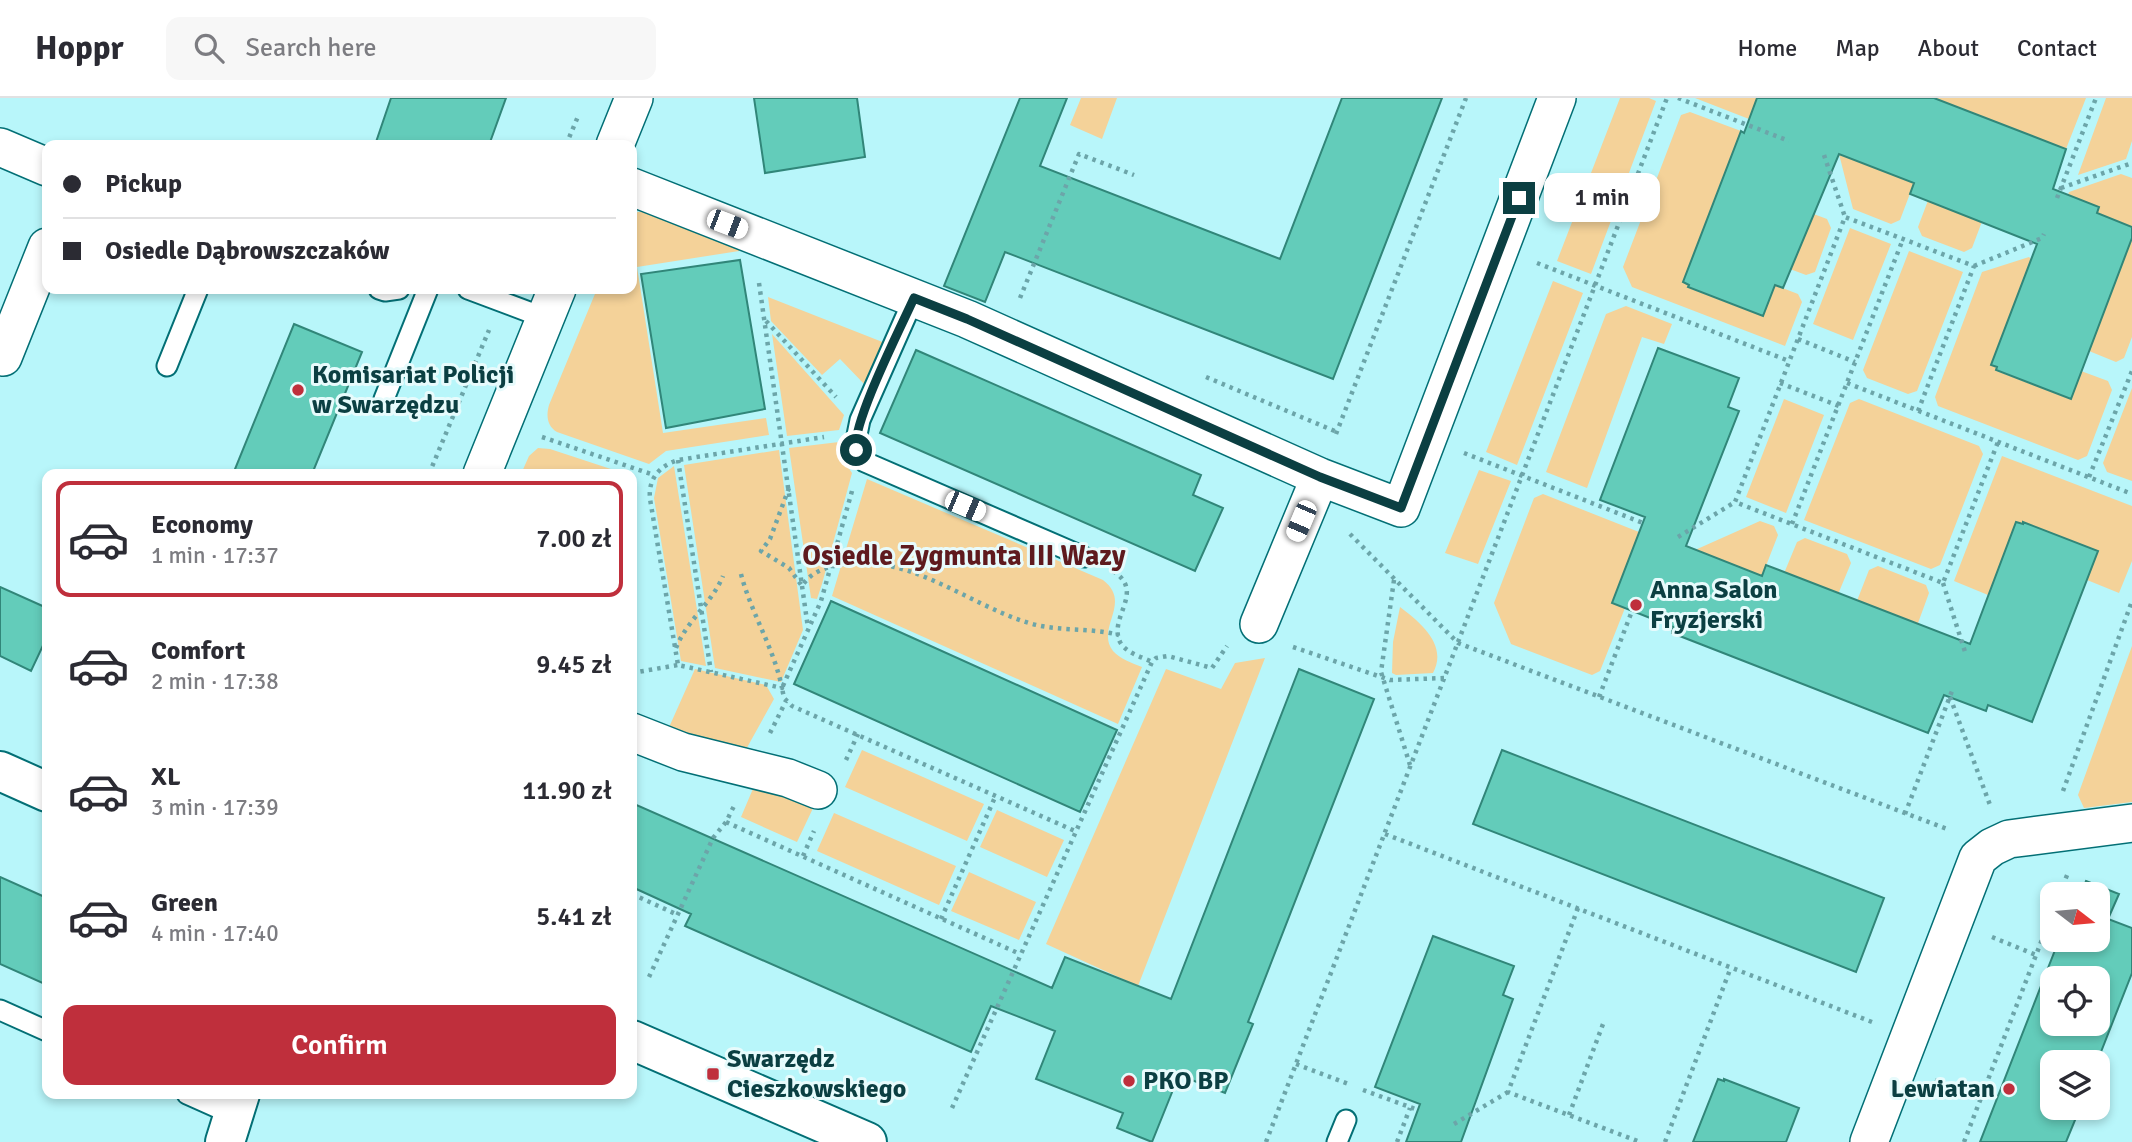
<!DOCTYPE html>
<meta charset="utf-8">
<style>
:root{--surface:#fff;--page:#f7f7f7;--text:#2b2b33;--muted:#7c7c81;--line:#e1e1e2;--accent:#bf2f3c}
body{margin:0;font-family:Signika,sans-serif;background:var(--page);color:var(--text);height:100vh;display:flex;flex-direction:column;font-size:26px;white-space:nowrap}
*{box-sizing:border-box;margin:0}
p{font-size:23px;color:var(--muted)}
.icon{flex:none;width:38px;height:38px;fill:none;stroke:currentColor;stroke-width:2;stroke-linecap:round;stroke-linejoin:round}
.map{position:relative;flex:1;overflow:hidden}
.panel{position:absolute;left:42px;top:371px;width:595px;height:630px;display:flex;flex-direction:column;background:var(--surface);border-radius:14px;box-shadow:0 4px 10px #0003}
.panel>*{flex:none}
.top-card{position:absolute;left:42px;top:42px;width:595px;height:154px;border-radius:14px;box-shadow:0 4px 10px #0003;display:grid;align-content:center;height:154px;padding:0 21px;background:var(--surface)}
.needle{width:46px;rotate:106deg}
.tools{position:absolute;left:2040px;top:784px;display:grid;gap:14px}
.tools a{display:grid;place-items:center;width:70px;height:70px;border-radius:14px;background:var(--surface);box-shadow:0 4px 10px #0003;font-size:35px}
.end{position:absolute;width:32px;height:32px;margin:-16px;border:9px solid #0b3f42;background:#fff;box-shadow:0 0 0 4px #fff}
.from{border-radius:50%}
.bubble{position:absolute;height:49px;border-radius:14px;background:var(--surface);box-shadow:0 4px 10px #0003;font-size:23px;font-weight:600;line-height:49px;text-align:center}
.car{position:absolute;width:21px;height:42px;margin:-21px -10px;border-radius:9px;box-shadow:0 0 5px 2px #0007;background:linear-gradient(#fff 24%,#345 0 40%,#fff 0 76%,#345 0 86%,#fff 0)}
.top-card b{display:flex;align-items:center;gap:24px;height:66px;font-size:26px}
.top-card b+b{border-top:2px solid var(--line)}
.top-card i{width:18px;height:18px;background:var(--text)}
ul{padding:12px 0 0;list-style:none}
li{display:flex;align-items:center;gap:21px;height:116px;margin:0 14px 10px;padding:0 7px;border:4px solid transparent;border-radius:14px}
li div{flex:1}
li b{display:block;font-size:26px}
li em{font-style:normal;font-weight:600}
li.current{border-color:var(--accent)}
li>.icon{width:63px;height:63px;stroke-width:1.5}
.cta{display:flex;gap:14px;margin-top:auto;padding:14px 21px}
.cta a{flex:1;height:80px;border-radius:14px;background:var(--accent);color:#fff;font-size:28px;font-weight:600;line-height:80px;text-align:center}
header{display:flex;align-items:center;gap:42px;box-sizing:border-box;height:98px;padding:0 35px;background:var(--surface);border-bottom:2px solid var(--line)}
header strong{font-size:33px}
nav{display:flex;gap:38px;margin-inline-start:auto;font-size:24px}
.search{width:490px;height:63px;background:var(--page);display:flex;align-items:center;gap:18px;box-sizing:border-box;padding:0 24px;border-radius:14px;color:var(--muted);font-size:26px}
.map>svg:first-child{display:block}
.green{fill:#f4d299}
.building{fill:#63ccba;stroke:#318679;stroke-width:2;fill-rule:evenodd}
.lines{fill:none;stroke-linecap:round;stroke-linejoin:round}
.service-casing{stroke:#036f75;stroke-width:23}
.minor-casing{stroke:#036f75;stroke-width:40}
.tertiary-casing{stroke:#036f75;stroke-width:42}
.path{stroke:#6ca5a9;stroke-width:4.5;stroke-dasharray:3.5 5;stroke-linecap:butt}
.service{stroke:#fff;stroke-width:19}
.minor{stroke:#fff;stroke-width:37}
.tertiary{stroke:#fff;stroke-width:38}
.route{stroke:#0b3f42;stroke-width:9}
.poi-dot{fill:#bf2f3c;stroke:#e7fbfc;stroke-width:2.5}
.labels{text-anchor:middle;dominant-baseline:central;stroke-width:6;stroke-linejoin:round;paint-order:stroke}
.poi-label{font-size:26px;font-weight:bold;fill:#0b3f42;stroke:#e7fbfc;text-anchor:start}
.neighbourhood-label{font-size:28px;font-weight:bold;fill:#5f1a1e;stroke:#e7fbfc}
</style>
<header>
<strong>Hoppr</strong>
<div class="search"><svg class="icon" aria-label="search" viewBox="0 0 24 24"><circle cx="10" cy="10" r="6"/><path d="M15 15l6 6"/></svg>Search here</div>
<nav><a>Home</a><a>Map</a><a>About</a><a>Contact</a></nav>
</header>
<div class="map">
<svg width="2132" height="1044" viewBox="0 0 2132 1044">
<rect width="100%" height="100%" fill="#b8f6fa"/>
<!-- green -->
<path class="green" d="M1081,0H1117L1102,41L1070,27Z
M1620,0H1649L1656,3L1591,176L1557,163Z
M1695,0H1757L1749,21Z
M1934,0H2086L2066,51Z
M2106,0H2132V43L2126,61L2078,77Z
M1690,14L1741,33L1729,65V80L1723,78L1683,184L1689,187V190L1762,218L1775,187L1798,196L1802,204L1785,248L1632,189L1623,169L1681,17Z
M1839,56L1914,85L1900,122L1891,126L1853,111Z
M2121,76L2132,80V129L2097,115L2099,109L2068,97L2069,94Z
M1932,92L1986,113L1972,150L1964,154L1922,138L1918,129Z
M1803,112L1827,121L1831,130L1815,174L1806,177L1782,168Z
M638,114H646L739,150V153L637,169L663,335L766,320L769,337L666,353L649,366L557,334C547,328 546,318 549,307L597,191H632V116Z
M1850,130L1891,146L1853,242L1813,226Z
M2132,140V239L2124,260L2116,264L2089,253Z
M1909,153L1963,174L1917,293L1908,296L1867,280L1863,272Z
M2029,159L2031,161L1991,267L1997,269V273L2070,301L2081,273L2108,283L2112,292L2087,358L2078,362L1938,308L1935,299L1982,174Z
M1553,183L1583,195L1517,367L1486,354Z
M768,199L885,245L867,289L840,261L822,277L771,223Z
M1626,208L1672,226L1664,246L1642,239L1587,390L1546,374L1606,216Z
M772,236L844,317L839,332L787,338Z
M2132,290V383L2107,374L2103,365Z
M1784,301L1824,317L1786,415L1746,399Z
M1859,301L1979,348L1983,356L1940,467L1931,471L1804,422L1850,305Z
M839,344L841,359L852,375L822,486L817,501L811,500L789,350Z
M538,350L550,351L626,376H521L529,358Z
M779,352L803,532L781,584L715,570L684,367Z
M2002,358L2132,408V463L2119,495L2087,482L2098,453L2024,424L2023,426L2016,424L1988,497L1954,483Z
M674,368L706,568L681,563L654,400L658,380Z
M1479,372L1511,383L1478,466L1445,455Z
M867,381L1103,482C1133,505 1095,530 1113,553C1120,561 1132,565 1142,569L1118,626L832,498Z
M1543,396L1639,434L1612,505L1625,510L1600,573L1592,577L1511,546L1494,505L1534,400Z
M1760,423L1774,428L1778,437L1762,478L1695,452Z
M1805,440L1847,456L1851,465L1834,506L1780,485L1797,444Z
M1878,468L1926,487L1929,495L1914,536L1853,513L1869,472Z
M1400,509C1421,525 1448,547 1433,575L1396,577L1392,575L1393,544Z
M2132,548V704L2084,710L2078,697Z
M1265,560L1138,888L1046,846L1166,571L1221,591L1235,565Z
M695,571L766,587L774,601L744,655L666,636Z
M862,652L984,706L967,743L845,689Z
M755,686L815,706L797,744L741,719Z
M997,712L1064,742L1047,779L980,749Z
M834,715L956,768L939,807L817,753Z
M969,774L1036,804L1019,842L951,813Z"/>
<!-- building -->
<path class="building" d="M391,0H506L489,47H375Z
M754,0H857L865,59L765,75Z
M1020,0H1067L1040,68L1280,161L1342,0H1442L1333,281L1005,154L985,204L944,188Z
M1757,0H1934L2066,51L2053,91L2099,109L2097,115L2132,129V140L2071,301L1996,272L1997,269L1991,267L2037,146L1910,96L1914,85L1839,56L1783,190L1775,187L1763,218L1688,189L1689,187L1683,184L1741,33L1744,35Z
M740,162L765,311L666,330L641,176Z
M294,226L362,254L312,376H233Z
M1658,250L1739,280L1728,309L1739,313L1686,448L1762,478L1766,467L1970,546L2016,424L2023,426V424L2098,453L2032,624L1988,607L1986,613L1944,597L1928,635L1672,535L1673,529L1612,505L1645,419L1600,402Z
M916,252L1201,377L1193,397L1223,410L1195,473L880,335Z
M0,489L47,510V539L31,573L0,558Z
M831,503L1117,632L1080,714L794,586Z
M1299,571L1374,601L1248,924L1253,926L1225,995L1179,977L1152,1044L1117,1030L1123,1015L1036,981L1055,933L991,908L971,954L685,828L691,816L632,789V705L1052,890L1065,859L1171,901Z
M1502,652L1884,800L1856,874L1473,726Z
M0,779L47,800V887L0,866Z
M2086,783L2119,796L2108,821L2132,830V875L2097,964H2053V1010H2080L2066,1044H1980L2059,842H2098V796H2081ZM2053,880H2098V926H2053Z
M1433,838L1514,868L1503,897L1513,901L1461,1044H1406L1420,1006L1375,989Z
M1718,981L1724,983V981L1799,1010L1786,1044H1693Z"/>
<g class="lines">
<!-- service casing -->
<g class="service-casing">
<path id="service" d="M379,191L385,193L399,191
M468,191L545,220
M914,200L860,322L855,347L857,356L865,364L1084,459
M167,268L198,191
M384,301L428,191
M0,912L47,933
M187,996L234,1017
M1337,1044L1346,1022"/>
</g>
<!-- minor casing -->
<g class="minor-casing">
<path id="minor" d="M615,47L634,0
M0,49L47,69
M632,89L967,221L1320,379L1401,410L1557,0
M3,259L47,149
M482,376L557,191
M1259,526L1320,379
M632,634L683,654L788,680L818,692
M1869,1044L1978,760L1992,749L2009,741L2132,725"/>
</g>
<!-- tertiary casing -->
<g class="tertiary-casing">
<path id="tertiary" d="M0,673L47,694
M632,942L867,1044
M225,1044L240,996"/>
</g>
<!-- path -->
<path class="path" d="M1678,0L1789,43
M566,47L579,16
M1824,57L1845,119
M2061,90L2132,65
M2057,100L2096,0
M1537,165L1789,263
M1974,168L2042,140L2044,136
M759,185L808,530
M1020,200L1079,56L1134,77
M766,223L836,299
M1798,241L1855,264
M1206,279L1337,334
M1780,285L1839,308
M1847,285L2132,396
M1918,313L1974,168L1845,119L1735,404L1943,485L1998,344
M1336,336L1466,0
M542,339L654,377
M1464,355L1643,425
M678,362L711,574
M429,376L489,232
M2089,379L2132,273
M789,390L770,441L761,453L789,470L802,488C810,475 824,470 838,467C907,453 966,506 1029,525C1059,534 1088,529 1119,537
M852,393L821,503L782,590L784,600L792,608L1075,733
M1792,426L1903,141
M1350,436L1458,545L1947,731
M1678,439L1735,404
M1113,473C1146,494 1108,519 1120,544C1126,555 1142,559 1152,564
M741,476C751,515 774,550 782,590L678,567L650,401C648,381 659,368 678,362L824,339
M1394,482L1381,574L1410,667
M1943,485L1966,557
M1293,549L1390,582L1444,580
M676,550C687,522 712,505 723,478
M632,575L678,567
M1599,599L1632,513
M1950,599L1990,707
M770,635L786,603
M846,662L858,636
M2063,693L2132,503
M1905,716L1952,593
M726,724L1020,856
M1385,736L1872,924
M803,758L814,733
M632,796L678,817
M2059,796L2068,775
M1578,810L1508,994L1640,1044
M941,821L996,697
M1992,839L2036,857
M649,879L713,740L726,724L734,708
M1296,966L1351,987
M1935,982L1981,1001
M1363,992L1418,1012
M952,1010L1152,564L1156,560L1168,558L1212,570L1227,548
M1569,1017L1603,926
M1454,1026L1508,994
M1266,1044L1667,0
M1397,1044L1410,1010
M1665,1044L1731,869
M1964,1044L2053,813"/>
<!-- service -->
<use href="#service" class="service"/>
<!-- minor -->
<use href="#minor" class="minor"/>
<!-- tertiary -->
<use href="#tertiary" class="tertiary"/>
</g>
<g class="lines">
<!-- route -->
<path class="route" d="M856,352C851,327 901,229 914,200L967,221L1320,379L1401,410L1519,100"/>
</g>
<!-- markers -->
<g class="poi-dot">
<circle cx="298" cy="292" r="7"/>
<circle cx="1636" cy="507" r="7"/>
<rect x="706" y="969" width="14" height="14" rx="3.5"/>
<circle cx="1129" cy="983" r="7"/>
<circle cx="2009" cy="991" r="7"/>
</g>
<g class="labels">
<!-- poi labels -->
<g class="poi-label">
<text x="312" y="277">Komisariat Policji<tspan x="312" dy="30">w Swarzędzu</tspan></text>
<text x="1650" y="492">Anna Salon<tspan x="1650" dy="30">Fryzjerski</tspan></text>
<text x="727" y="961">Swarzędz<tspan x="727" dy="30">Cieszkowskiego</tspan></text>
<text x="1143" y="983">PKO BP</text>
<text x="1995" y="991" text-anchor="end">Lewiatan</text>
</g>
<!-- neighbourhood labels -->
<g class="neighbourhood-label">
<text x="964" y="458">Osiedle Zygmunta III Wazy</text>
</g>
</g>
</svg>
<div class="tools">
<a><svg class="needle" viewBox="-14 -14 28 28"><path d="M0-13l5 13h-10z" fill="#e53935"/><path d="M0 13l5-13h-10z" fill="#7c7c81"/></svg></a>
<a><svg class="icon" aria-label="locate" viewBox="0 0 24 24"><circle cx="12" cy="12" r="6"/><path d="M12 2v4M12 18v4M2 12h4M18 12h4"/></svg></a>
<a><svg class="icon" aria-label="layers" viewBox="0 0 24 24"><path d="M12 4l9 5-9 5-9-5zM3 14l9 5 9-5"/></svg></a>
</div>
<i class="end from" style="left:856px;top:352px"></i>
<i class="end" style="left:1519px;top:100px"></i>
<div class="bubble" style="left:1544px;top:75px;width:116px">1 min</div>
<i class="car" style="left:727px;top:126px;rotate:111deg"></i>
<i class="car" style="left:965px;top:408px;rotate:113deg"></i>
<i class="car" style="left:1301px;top:423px;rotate:203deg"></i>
<div class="top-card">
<b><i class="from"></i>Pickup</b>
<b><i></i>Osiedle Dąbrowszczaków</b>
</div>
<section class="panel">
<ul>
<li class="current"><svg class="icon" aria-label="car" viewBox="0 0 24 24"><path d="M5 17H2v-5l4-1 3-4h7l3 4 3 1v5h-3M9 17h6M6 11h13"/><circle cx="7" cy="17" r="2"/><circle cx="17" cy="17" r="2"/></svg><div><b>Economy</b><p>1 min · 17:37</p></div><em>7.00 zł</em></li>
<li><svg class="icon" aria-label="car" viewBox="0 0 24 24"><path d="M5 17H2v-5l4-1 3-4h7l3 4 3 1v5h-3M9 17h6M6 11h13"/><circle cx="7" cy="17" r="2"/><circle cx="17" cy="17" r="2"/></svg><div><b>Comfort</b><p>2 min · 17:38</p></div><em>9.45 zł</em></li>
<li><svg class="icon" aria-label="car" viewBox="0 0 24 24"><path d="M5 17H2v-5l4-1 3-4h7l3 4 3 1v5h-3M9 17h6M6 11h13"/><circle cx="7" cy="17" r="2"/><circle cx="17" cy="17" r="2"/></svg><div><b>XL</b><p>3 min · 17:39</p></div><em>11.90 zł</em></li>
<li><svg class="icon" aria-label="car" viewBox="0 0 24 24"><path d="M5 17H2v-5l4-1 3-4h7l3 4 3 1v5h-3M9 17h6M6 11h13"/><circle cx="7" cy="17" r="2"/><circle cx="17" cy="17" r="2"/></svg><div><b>Green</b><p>4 min · 17:40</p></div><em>5.41 zł</em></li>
</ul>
<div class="cta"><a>Confirm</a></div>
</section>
</div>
